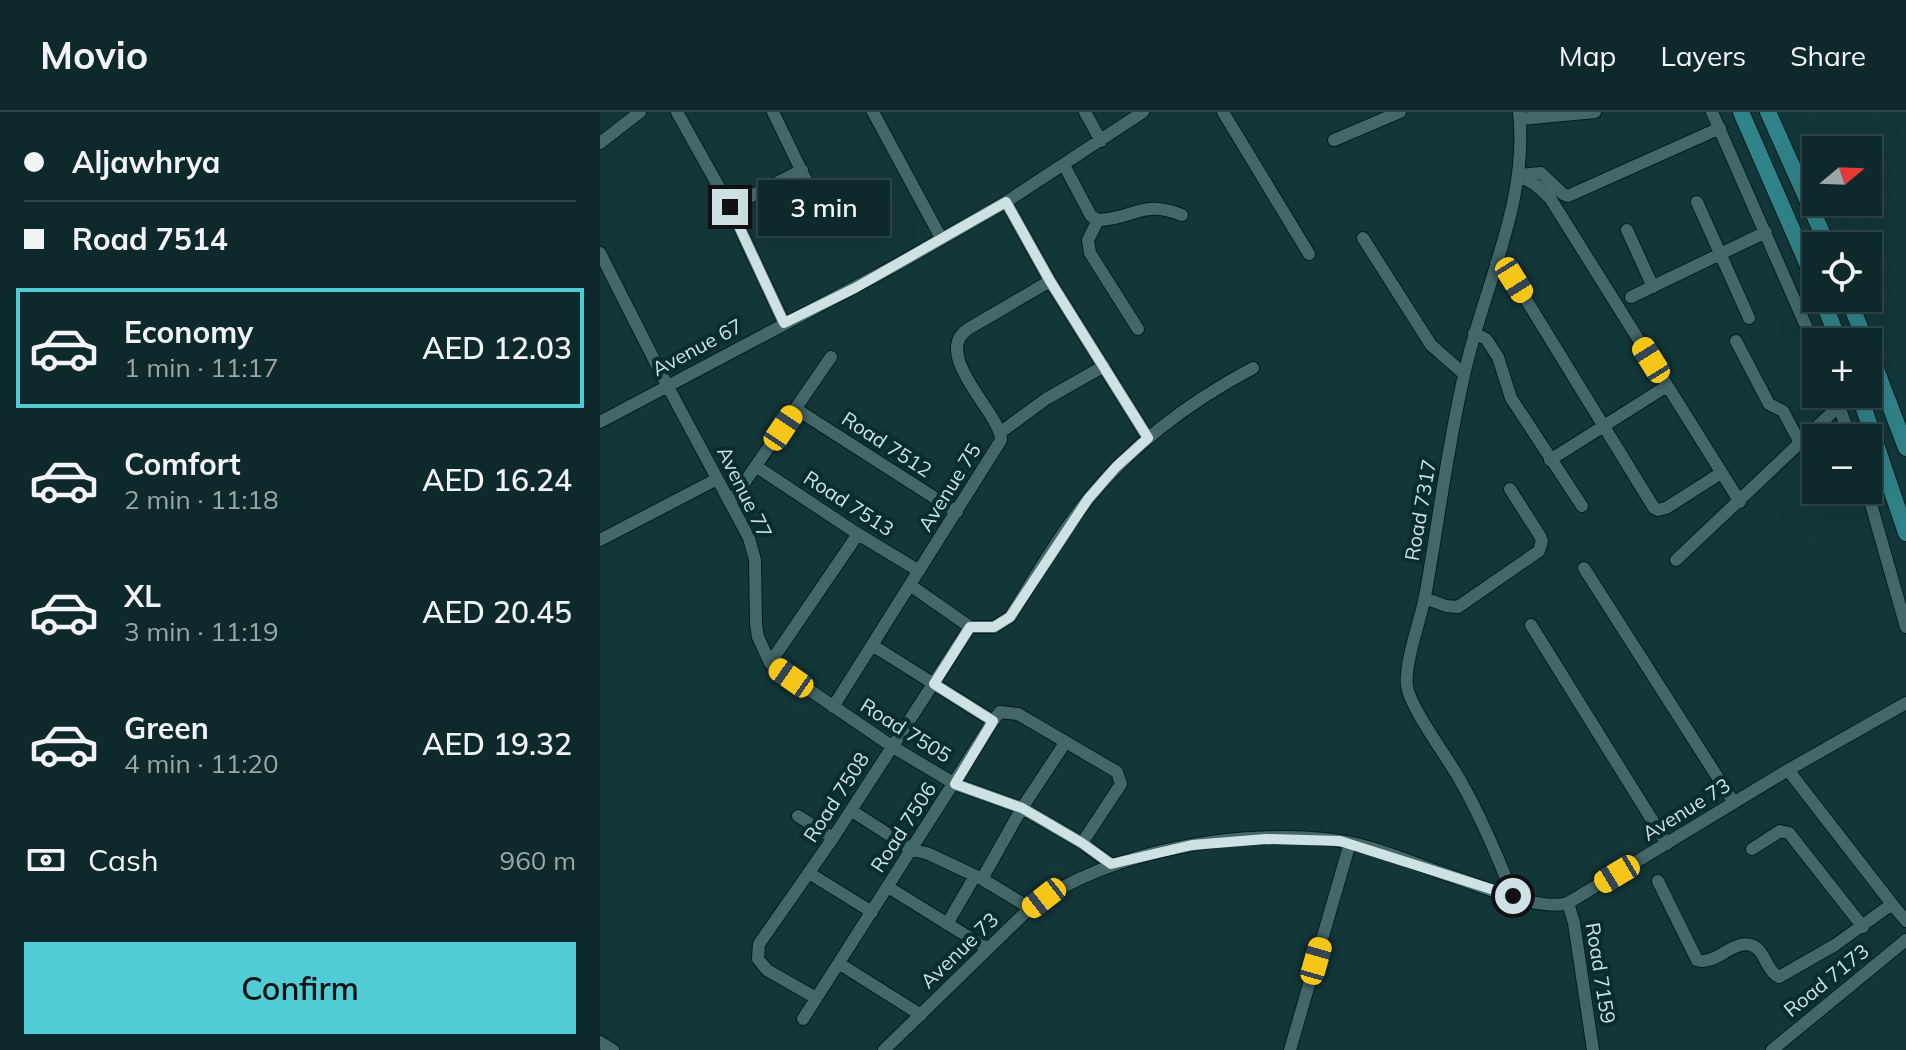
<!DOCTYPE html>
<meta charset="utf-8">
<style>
:root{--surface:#0e292b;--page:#1c3537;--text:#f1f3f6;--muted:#9ba6a9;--line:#2e4547;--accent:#51ccd4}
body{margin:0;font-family:Mulish,sans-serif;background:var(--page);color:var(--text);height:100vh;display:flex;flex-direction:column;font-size:30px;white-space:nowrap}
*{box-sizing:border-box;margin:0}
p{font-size:26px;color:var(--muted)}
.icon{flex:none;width:44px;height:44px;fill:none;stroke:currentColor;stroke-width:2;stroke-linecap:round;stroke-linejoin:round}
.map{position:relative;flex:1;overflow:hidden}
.panel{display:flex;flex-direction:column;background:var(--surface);width:600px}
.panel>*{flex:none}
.guide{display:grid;align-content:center;height:176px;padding:0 24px;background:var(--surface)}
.needle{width:52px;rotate:71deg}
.buttons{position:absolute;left:1202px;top:24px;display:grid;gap:16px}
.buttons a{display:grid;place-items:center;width:80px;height:80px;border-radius:0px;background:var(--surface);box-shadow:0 8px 32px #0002,0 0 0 2px var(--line);font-size:40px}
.end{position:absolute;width:36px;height:36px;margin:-18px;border:10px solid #cee1e3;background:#111;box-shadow:0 0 0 4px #111}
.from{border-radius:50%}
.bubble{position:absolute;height:56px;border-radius:0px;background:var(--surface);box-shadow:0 8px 32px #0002,0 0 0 2px var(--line);font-size:26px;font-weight:600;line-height:56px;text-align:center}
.car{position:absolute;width:24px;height:48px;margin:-24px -12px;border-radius:10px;box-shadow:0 0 6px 2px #0007;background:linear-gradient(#f5c518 24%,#345 0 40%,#f5c518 0 76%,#345 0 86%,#f5c518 0)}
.guide b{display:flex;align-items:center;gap:28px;height:76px;font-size:30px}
.guide b+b{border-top:2px solid var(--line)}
.guide i{width:20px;height:20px;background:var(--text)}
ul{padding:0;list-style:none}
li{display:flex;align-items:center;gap:24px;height:120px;margin:0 16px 12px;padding:0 8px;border:4px solid transparent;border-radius:0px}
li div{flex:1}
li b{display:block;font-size:30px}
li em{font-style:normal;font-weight:600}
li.active{border-color:var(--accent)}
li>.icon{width:72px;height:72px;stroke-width:1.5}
.pay{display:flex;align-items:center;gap:20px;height:88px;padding:0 24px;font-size:30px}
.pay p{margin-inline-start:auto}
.button{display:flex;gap:16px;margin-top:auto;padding:16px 24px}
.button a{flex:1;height:92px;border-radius:0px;background:var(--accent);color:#111;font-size:32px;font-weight:600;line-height:92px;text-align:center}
header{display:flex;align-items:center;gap:48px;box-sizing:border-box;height:112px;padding:0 40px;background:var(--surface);border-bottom:2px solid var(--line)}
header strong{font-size:38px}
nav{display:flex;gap:44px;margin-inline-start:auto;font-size:28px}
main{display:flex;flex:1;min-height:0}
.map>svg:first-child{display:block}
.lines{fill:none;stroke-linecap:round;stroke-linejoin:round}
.minor-casing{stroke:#031d1f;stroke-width:14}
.major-casing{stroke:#031d1f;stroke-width:18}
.minor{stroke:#44686a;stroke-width:12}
.major{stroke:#308388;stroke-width:16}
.route{stroke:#cee1e3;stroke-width:10}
.labels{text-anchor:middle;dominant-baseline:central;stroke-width:8;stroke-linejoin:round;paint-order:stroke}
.street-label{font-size:20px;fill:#cee1e3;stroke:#072d2f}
</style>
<header>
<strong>Movio</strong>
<nav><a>Map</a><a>Layers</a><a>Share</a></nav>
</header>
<main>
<section class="panel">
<div class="guide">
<b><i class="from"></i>Aljawhrya</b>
<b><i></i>Road 7514</b>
</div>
<ul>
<li class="active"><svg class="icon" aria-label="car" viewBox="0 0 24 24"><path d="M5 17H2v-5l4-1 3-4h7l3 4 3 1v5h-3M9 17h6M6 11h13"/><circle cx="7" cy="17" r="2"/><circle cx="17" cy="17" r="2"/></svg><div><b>Economy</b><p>1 min · 11:17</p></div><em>AED 12.03</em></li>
<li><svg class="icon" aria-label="car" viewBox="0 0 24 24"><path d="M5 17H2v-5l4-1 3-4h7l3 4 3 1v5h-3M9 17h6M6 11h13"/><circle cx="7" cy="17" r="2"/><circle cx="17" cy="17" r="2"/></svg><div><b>Comfort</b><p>2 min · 11:18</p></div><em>AED 16.24</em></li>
<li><svg class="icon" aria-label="car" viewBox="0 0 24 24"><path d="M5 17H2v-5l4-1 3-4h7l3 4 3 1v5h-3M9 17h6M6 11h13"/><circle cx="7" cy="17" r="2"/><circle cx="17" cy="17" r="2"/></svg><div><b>XL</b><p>3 min · 11:19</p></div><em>AED 20.45</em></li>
<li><svg class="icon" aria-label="car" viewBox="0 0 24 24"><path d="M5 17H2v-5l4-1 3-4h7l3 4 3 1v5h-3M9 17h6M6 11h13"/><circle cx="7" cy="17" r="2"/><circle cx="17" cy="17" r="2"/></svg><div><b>Green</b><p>4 min · 11:20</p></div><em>AED 19.32</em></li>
</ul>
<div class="pay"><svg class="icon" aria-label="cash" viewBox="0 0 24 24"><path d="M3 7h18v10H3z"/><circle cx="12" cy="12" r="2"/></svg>Cash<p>960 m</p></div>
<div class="button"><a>Confirm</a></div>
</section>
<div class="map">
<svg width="1306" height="938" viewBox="0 0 1306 938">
<rect width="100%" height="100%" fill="#133739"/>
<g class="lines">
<!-- minor casing -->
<g class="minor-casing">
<path id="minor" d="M77,0L130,95L184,211
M173,0L218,93
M273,0L341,126
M485,0L501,29
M623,0L709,142
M1112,0L1216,237
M920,7L995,0
M734,28L800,0
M0,31L40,0
M464,53L491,104L498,108C534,107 542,87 582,103
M919,63L937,74L950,86L1140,390
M919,63L941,61L963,82L968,84L1120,16
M406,90L450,169L548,326
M1097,90L1149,206
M130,95L202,58
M498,108L488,128L490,141L538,217
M1027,118L1053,175
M763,126L831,233L864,262
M0,141L67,273L149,426L155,448L156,512L158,525L170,551L293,635L355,672L422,696L482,731L511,752
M896,151L914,168L1054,396L1058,398L1066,396L1121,361
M1031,185L1166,120
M874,221L886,227L898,245L911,286L982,394
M1136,229L1169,292L1183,299L1200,331
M1235,282L1250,326
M196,297L357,400
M0,310L298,152L406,90L543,0
M401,320L446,287L504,254
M950,348L1067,274
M157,355L258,422L319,459
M1267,378L1306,515
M131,390L231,245
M0,428L117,367
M1076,448L1240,293
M984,456L1134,691
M310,473L370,515H394L410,505C435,465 459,423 489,386C534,331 591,289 653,256
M825,486L846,494L858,495L939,439L942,429L940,424L910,377
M931,513L1067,732
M272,533L393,609L400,600L418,602L517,660L521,672L482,731
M170,551L258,422
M233,595L401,328C402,303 330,242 368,217L450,169
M1188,658L1292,792
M252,699L311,737L329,742L382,767L430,796
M198,704L233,726
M1152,737L1180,719L1189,721L1263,815
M209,761L272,800
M382,767L422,696L465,631
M1058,769L1097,848C1116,854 1131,828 1151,833C1165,837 1166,859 1179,865L1235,833L1292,792L1306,809
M288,775L388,837
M913,784C898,745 881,705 860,668C848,646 810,596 807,574C804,550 822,505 826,479C839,406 848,331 865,259C884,174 929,89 919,0
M968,791L974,811L993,938
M347,812L375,764
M240,852L321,903
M216,886L167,858L158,847L159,832L233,726L370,515
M203,907L393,609
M0,930L13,938
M284,938L430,796C507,737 651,714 746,730C779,736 813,751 845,762C877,772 937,800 968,791L1188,658L1306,591
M690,938L750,731
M1172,938L1306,828"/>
</g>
<!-- major casing -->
<g class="major-casing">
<path id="major" d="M1141,0L1216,172
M1168,0L1228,134
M1222,186L1239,230
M1248,186L1266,230
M1268,236L1306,336
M1259,282L1306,421"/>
</g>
<!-- minor -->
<use href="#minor" class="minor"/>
<!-- major -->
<use href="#major" class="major"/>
</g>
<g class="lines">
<!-- route -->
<path class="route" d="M130,95L184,211L255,176L406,90L450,169L548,326L516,355L488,387L410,505L394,515H370L334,572L393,609L355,672L422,696L482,731L511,752L592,733L666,727L740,729L913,784"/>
</g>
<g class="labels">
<!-- street labels -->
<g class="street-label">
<text transform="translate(97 235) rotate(-28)">Avenue 67</text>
<text transform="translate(287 332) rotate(33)">Road 7512</text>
<text transform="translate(349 375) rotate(-58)">Avenue 75</text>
<text transform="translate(145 380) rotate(64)">Avenue 77</text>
<text transform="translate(249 391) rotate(33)">Road 7513</text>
<text transform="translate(820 398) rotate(-80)">Road 7317</text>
<text transform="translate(306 618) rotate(32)">Road 7505</text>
<text transform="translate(236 685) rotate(-57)">Road 7508</text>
<text transform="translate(1086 697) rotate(-32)">Avenue 73</text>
<text transform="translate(303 715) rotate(-57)">Road 7506</text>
<text transform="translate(359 838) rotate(-44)">Avenue 73</text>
<text transform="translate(1001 861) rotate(81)">Road 7159</text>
<text transform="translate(1226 868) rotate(-39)">Road 7173</text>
</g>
</g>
</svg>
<div class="buttons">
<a><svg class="needle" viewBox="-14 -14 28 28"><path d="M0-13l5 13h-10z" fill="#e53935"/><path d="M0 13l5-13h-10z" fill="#9ba6a9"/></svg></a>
<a><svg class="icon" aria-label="locate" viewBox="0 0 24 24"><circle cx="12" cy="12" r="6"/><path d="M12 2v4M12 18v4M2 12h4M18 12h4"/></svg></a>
<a>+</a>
<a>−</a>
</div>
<i class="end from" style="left:913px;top:784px"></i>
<i class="end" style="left:130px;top:95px"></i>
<div class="bubble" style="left:158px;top:68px;width:132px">3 min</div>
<i class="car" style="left:914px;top:168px;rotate:148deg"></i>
<i class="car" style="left:1051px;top:248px;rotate:328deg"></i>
<i class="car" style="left:183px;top:316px;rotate:34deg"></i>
<i class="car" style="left:191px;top:566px;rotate:305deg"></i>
<i class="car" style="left:1017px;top:762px;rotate:239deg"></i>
<i class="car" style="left:444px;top:786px;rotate:232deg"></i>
<i class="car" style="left:716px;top:849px;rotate:16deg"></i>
</div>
</main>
